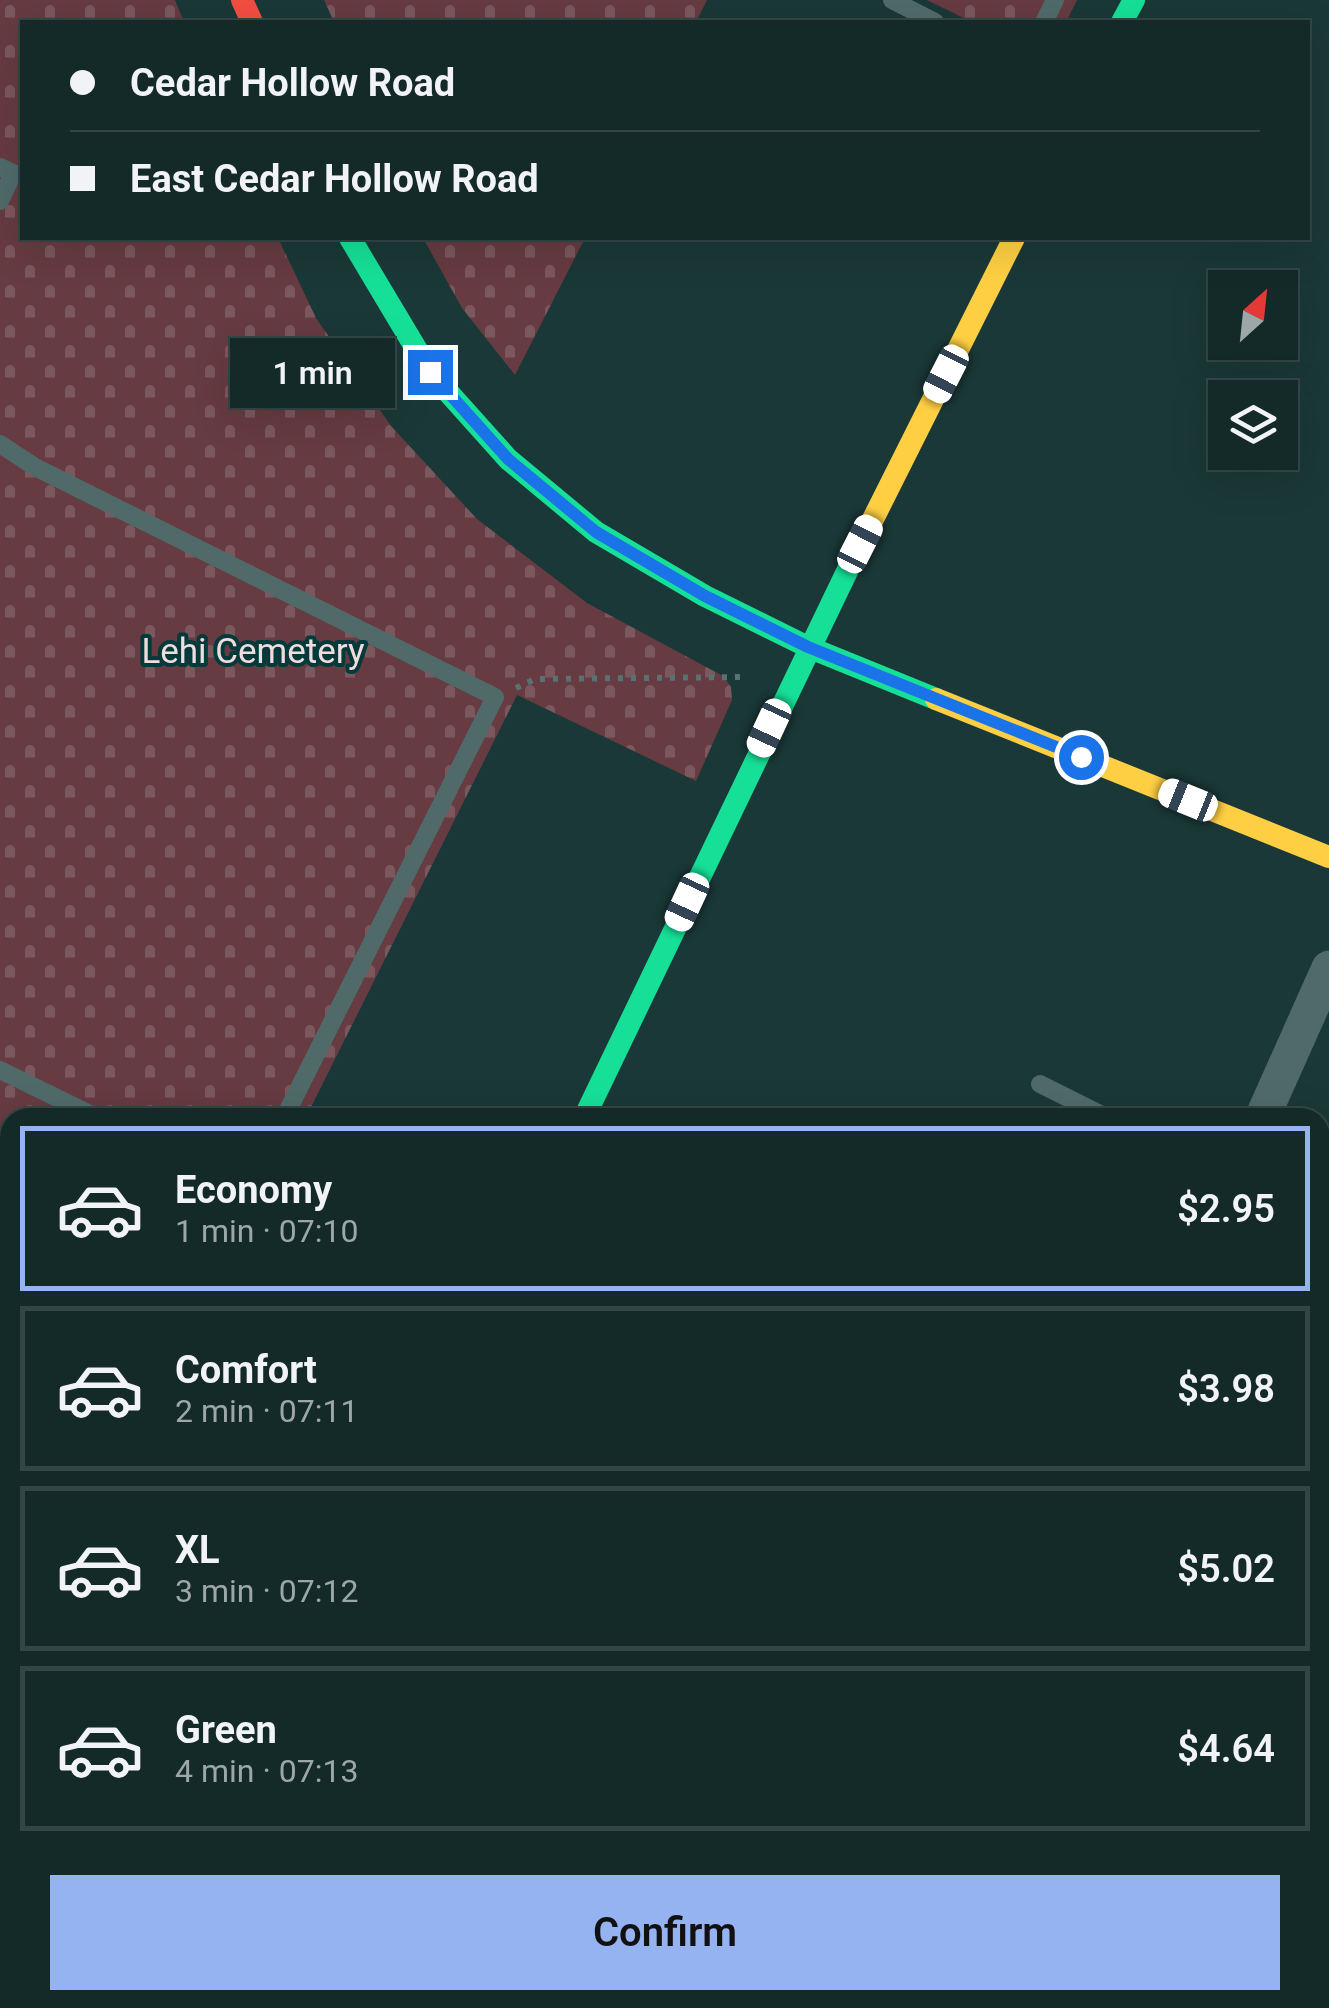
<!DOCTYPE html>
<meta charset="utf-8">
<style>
:root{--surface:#142a29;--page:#213635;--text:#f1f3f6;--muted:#9da7a8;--line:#334646;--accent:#95b2f1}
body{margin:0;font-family:Roboto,sans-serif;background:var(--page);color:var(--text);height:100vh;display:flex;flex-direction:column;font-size:38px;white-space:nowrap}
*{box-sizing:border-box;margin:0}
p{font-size:32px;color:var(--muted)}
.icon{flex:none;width:55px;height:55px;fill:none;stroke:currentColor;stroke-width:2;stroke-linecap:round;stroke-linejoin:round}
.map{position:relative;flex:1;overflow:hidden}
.side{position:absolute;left:0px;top:1108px;width:1330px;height:902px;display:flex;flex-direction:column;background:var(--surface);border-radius:30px 30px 0 0;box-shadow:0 10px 40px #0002,0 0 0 2px var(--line)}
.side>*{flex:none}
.guide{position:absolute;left:20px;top:20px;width:1290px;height:220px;border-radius:0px;box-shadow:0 10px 40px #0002,0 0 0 2px var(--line);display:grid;align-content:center;height:220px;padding:0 50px;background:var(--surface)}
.needle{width:65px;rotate:27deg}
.controls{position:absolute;left:1208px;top:270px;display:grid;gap:20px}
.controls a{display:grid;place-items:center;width:90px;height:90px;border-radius:0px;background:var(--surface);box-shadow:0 10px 40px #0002,0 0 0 2px var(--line);font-size:50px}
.end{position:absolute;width:45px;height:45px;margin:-22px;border:12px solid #1a73e8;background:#fff;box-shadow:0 0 0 5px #fff}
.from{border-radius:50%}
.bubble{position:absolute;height:70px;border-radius:0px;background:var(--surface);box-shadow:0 10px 40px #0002,0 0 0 2px var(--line);font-size:32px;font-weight:600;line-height:70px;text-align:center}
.car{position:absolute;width:30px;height:60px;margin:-30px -15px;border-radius:12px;box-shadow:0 0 8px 2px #0007;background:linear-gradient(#fff 24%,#345 0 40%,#fff 0 76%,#345 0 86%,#fff 0)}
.guide b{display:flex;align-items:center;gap:35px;height:95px;font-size:38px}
.guide b+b{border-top:2px solid var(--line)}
.guide i{width:25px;height:25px;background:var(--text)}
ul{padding:18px 0 0;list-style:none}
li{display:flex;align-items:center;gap:30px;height:165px;margin:0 20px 15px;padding:0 30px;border:5px solid var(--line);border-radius:0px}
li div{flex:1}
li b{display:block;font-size:38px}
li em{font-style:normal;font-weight:600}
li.active{border-color:var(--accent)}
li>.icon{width:90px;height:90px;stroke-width:1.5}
.button{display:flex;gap:20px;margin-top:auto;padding:20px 50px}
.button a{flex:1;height:115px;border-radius:0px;background:var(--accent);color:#111;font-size:40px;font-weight:600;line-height:115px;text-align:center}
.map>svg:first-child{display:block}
.cemetery{fill:url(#cemetery-stones)}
.building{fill:#2c4e49}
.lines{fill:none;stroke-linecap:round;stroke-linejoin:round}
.path{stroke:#597171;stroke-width:6;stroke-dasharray:5 8;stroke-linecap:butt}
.lane{stroke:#506a6a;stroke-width:18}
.street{stroke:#506a6a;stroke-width:35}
.fast{stroke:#16e098;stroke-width:22}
.slow{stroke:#ffcf43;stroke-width:22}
.jam{stroke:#f24e42;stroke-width:22}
.route{stroke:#1a73e8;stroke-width:12}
.labels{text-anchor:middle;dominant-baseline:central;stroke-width:8;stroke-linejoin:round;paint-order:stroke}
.park-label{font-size:35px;fill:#f2dbdc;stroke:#003a3a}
</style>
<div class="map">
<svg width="1329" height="2008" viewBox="0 0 1329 2008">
<defs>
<pattern id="cemetery-stones" width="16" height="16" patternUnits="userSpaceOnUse" patternTransform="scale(2.5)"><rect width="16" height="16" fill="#663b41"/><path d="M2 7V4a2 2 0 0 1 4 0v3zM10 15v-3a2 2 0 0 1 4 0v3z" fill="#7b585d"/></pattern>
</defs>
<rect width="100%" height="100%" fill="#1a3837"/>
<!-- cemetery -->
<path class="cemetery" d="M0,0H175L184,22H22V238H278L316,318L391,426L477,519L587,603L723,676L731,687L732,700L696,781L517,695L306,1117L10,1118V1402L0,1422Z
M324,0H707L696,22H334Z
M927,0H1077L1066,22H972Z
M423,238H585L515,375L462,308Z"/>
<!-- building -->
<path class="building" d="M0,1784L10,1789V1883L0,1878Z
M236,2000H326L322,2008H232Z
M668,2000H720L717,2008H685Z"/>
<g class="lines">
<!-- path -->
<path class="path" d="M516,688L535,679L743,677
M1320,1167L1329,1165
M0,1607L10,1617
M1320,1775L1329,1772"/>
<!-- lane -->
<path class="lane" d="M892,0L935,22
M1044,22L1055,0
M0,167L13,173L0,201
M0,444L35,467L495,697L284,1118
M0,1070L98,1118
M1040,1084L1108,1118
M0,1390L10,1371
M1320,1656L1329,1683
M1320,1721L1329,1717
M1320,1849L1325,1847L1329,1851
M1021,2000L1036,2008
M1166,2000L1167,2008"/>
<!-- street -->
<path class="street" d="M1262,1118L1329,968"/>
<!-- fast -->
<path class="fast" d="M1122,22L1134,0
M350,238L430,372L508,459L596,532L705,596L808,647L936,699
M584,1118L852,561"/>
<!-- slow -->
<path class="slow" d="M852,561L1014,238
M936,699L1329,857"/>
<!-- jam -->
<path class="jam" d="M242,0L252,22
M154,2008L158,2000"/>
</g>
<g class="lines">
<!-- route -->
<path class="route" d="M430,372L508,459L596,532L705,596L808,647L1081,757"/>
</g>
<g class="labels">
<!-- park labels -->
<g class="park-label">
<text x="253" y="651">Lehi Cemetery</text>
</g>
</g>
</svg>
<div class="controls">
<a><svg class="needle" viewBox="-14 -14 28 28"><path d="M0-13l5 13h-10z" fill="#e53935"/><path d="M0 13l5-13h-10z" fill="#9da7a8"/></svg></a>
<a><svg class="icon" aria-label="layers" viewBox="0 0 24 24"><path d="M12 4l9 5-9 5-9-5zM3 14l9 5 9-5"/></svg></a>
</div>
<i class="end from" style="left:1081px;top:757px"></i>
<i class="end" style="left:430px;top:372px"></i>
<div class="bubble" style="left:230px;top:338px;width:165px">1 min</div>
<i class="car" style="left:946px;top:374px;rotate:207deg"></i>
<i class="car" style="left:860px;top:544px;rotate:27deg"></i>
<i class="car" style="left:769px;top:728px;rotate:205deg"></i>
<i class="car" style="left:1188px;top:800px;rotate:292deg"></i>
<i class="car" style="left:687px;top:902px;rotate:205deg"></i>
<div class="guide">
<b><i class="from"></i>Cedar Hollow Road</b>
<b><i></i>East Cedar Hollow Road</b>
</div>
<section class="side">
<ul>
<li class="active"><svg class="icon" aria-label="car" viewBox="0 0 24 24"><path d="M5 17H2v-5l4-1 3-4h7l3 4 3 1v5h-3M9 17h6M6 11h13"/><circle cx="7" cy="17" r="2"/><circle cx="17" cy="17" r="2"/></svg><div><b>Economy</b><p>1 min · 07:10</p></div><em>$2.95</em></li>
<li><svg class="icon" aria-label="car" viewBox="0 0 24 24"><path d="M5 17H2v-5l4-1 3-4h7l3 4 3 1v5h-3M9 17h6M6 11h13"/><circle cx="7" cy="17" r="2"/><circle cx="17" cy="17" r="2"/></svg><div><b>Comfort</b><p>2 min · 07:11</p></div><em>$3.98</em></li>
<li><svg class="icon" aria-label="car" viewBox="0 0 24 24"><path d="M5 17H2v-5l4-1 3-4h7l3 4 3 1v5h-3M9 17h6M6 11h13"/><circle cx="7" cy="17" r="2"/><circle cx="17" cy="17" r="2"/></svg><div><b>XL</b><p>3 min · 07:12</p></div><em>$5.02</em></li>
<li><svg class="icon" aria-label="car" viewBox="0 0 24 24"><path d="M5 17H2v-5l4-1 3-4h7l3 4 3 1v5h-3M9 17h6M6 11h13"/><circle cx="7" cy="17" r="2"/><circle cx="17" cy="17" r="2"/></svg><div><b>Green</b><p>4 min · 07:13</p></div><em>$4.64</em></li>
</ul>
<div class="button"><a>Confirm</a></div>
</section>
</div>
